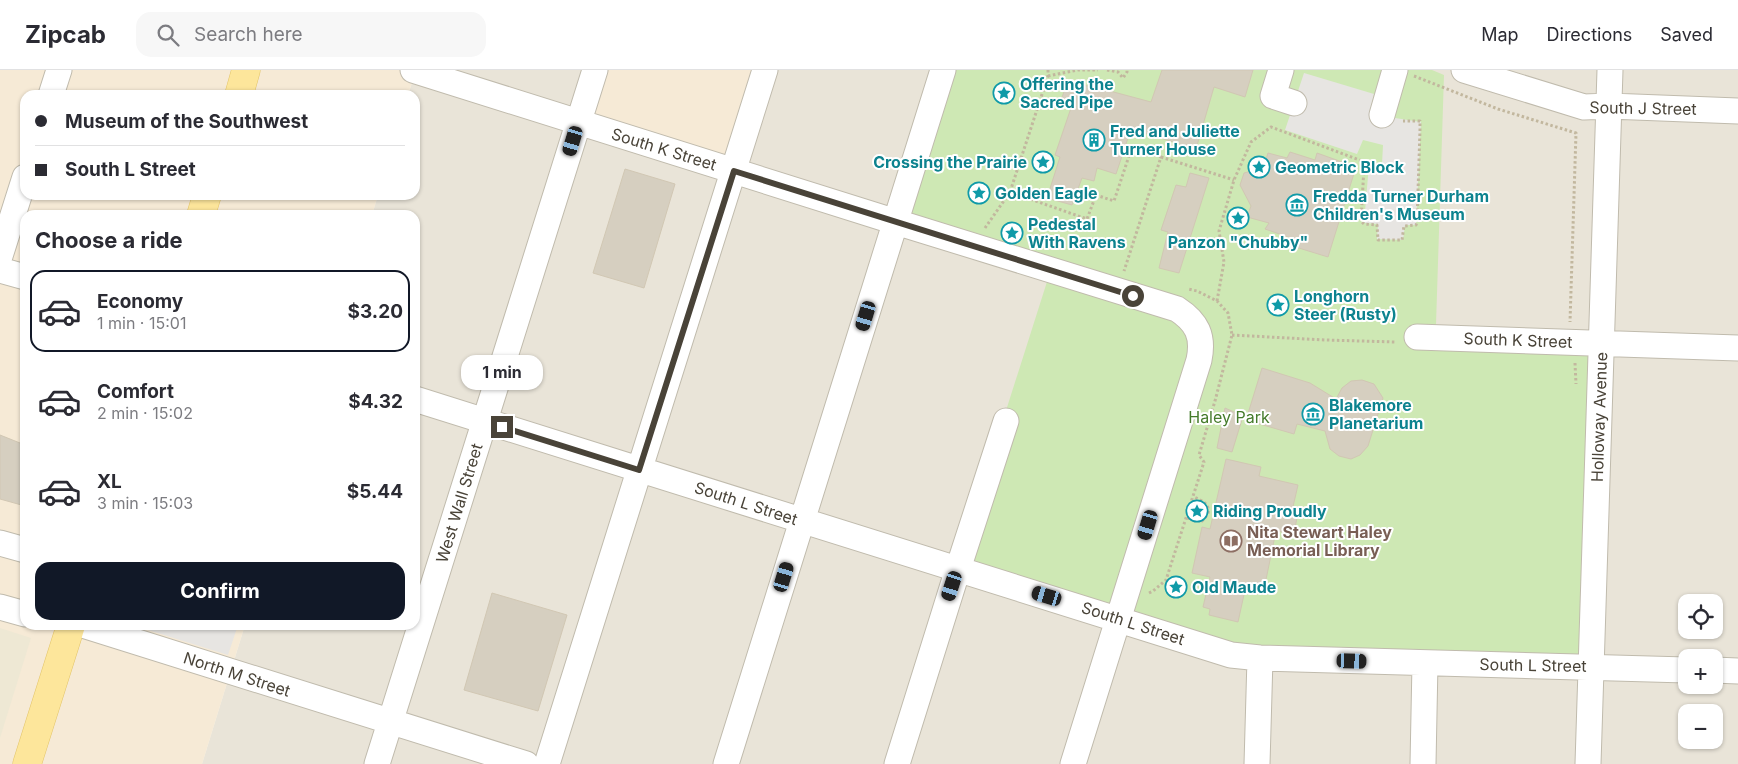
<!DOCTYPE html>
<meta charset="utf-8">
<style>
:root{--surface:#fff;--page:#f7f7f7;--text:#2b2b33;--muted:#7c7c81;--line:#e1e1e2;--accent:#111827}
body{margin:0;font-family:Inter,sans-serif;background:var(--page);color:var(--text);height:100vh;display:flex;flex-direction:column;font-size:19px;white-space:nowrap}
*{box-sizing:border-box;margin:0}
p{font-size:16px;color:var(--muted)}
.icon{flex:none;width:28px;height:28px;fill:none;stroke:currentColor;stroke-width:2;stroke-linecap:round;stroke-linejoin:round}
.map{position:relative;flex:1;overflow:hidden}
.panel{position:absolute;left:20px;top:140px;width:400px;height:420px;display:flex;flex-direction:column;background:var(--surface);border-radius:15px;box-shadow:0 1px 4px #0004}
.panel>*{flex:none}
.banner{position:absolute;left:20px;top:20px;width:400px;height:110px;border-radius:15px;box-shadow:0 1px 4px #0004;display:grid;align-content:center;height:110px;padding:0 15px;background:var(--surface)}
.fabs{position:absolute;left:1678px;top:524px;display:grid;gap:10px}
.fabs a{display:grid;place-items:center;width:45px;height:45px;border-radius:10px;background:var(--surface);box-shadow:0 1px 4px #0004;font-size:25px}
.end{position:absolute;width:22px;height:22px;margin:-11px;border:6px solid #494338;background:#fff;box-shadow:0 0 0 2px #fff}
.from{border-radius:50%}
.bubble{position:absolute;height:35px;border-radius:15px;background:var(--surface);box-shadow:0 1px 4px #0004;font-size:16px;font-weight:700;line-height:35px;text-align:center}
.car{position:absolute;width:15px;height:30px;margin:-15px -8px;border-radius:6px;box-shadow:0 0 4px 1px #0007;background:linear-gradient(#222 24%,#8ab4d8 0 40%,#222 0 76%,#8ab4d8 0 86%,#222 0)}
.banner b{display:flex;align-items:center;gap:18px;height:48px;font-size:19px}
.banner b+b{border-top:1px solid var(--line)}
.banner i{width:12px;height:12px;background:var(--text)}
ul{padding:0;list-style:none}
li{display:flex;align-items:center;gap:15px;height:82px;margin:0 10px 8px;padding:0 5px;border:2px solid transparent;border-radius:15px}
li div{flex:1}
li b{display:block;font-size:19px}
li em{font-style:normal;font-weight:700}
li.selected{border-color:var(--accent)}
li>.icon{width:45px;height:45px;stroke-width:1.5}
h2{padding:0 15px;font-size:22px;line-height:60px}
.cta{display:flex;gap:10px;margin-top:auto;padding:10px 15px}
.cta a{flex:1;height:58px;border-radius:15px;background:var(--accent);color:#fff;font-size:20px;font-weight:700;line-height:58px;text-align:center}
header{display:flex;align-items:center;gap:30px;box-sizing:border-box;height:70px;padding:0 25px;background:var(--surface);border-bottom:1px solid var(--line)}
header strong{font-size:24px}
nav{display:flex;gap:28px;margin-inline-start:auto;font-size:18px}
.search{width:350px;height:45px;background:var(--page);display:flex;align-items:center;gap:12px;box-sizing:border-box;padding:0 18px;border-radius:15px;color:var(--muted);font-size:19px}
.map>svg:first-child{display:block}
.residential{fill:#e9e4d8;fill-rule:evenodd}
.commercial{fill:#f6ead6}
.education{fill:#eee8d4}
.green{fill:#cee8b4}
.parking{fill:#e7e5e2}
.building{fill:#d6cfc0;stroke:#d1c7b3}
.lines{fill:none;stroke-linecap:round;stroke-linejoin:round}
.minor-casing{stroke:#c0bbad;stroke-width:27}
.major-casing{stroke:#e3c56a;stroke-width:29}
.path{stroke:#c2b79e;stroke-width:3;stroke-dasharray:2.5 2.5;stroke-linecap:butt}
.minor{stroke:#fff;stroke-width:25}
.major{stroke:#fde69b;stroke-width:28}
.route{stroke:#494338;stroke-width:6}
.labels{text-anchor:middle;dominant-baseline:central;stroke-width:4;stroke-linejoin:round;paint-order:stroke}
.culture-label{font-size:16px;font-weight:bold;fill:#0d838f;stroke:#fff;text-anchor:start}
.street-label{font-size:16px;fill:#494338;stroke:#fff}
.park-label{font-size:16px;fill:#457b2b;stroke:#fff}
.education-label{font-size:16px;font-weight:bold;fill:#785e54;stroke:#fff;text-anchor:start}
</style>
<header>
<strong>Zipcab</strong>
<div class="search"><svg class="icon" aria-label="search" viewBox="0 0 24 24"><circle cx="10" cy="10" r="6"/><path d="M15 15l6 6"/></svg>Search here</div>
<nav><a>Map</a><a>Directions</a><a>Saved</a></nav>
</header>
<div class="map">
<svg width="1738" height="694" viewBox="0 0 1738 694">
<rect width="100%" height="100%" fill="#f5f2ea"/>
<!-- residential -->
<path class="residential" d="M416,0H1738V694H202L245,555H415V145H372L378,125H415V25H408ZM1686,532H1714V560H1686ZM1686,588H1714V615H1686ZM1686,642H1714V670H1686Z"/>
<!-- commercial -->
<path class="commercial" d="M0,0H416L408,25H25V125H378L372,145H25V555H245L202,694H0Z
M595,0H769L737,102L579,52Z"/>
<!-- education -->
<path class="education" d="M0,558L31,568L0,668Z"/>
<!-- green -->
<path class="green" d="M950,0H1432L1444,5L1436,255L1433,272L1434,280L1595,281L1583,587L1232,577L958,499L1003,350L1052,196L903,147Z"/>
<!-- parking -->
<path class="parking" d="M1304,3L1374,24L1370,41L1395,48L1421,52L1416,155H1405L1403,170L1377,169L1378,154L1364,153L1369,95L1382,94L1383,75L1363,70L1357,84L1285,60Z
M132,555H238L228,585Z"/>
<!-- building -->
<path class="building" d="M1162,0H1253L1245,27L1214,17L1196,79L1131,59L1116,104L1097,98L1094,111L1082,108L1072,135L1047,128L1060,87L1055,85L1072,35L1060,33L1067,13L1095,17L1151,32Z
M1290,82L1315,90L1317,83L1356,97L1328,187L1289,175L1291,168L1265,159L1269,153L1247,147L1251,136L1240,115L1244,103L1252,101L1262,102L1268,83L1287,88Z
M625,99L675,114L644,218L593,203Z
M1190,103L1209,108L1179,203L1159,198L1168,162L1161,160L1176,115L1186,117Z
M1262,298L1310,313L1336,329L1342,318L1351,311L1362,310L1374,314L1383,328L1368,376L1360,385L1351,389L1339,386L1330,379L1325,361L1297,354L1294,364L1246,350Z
M1225,338L1243,346L1232,382L1217,378Z
M0,365L25,375V436L0,429Z
M1226,389L1261,397L1259,406L1298,415L1292,441L1298,442L1294,464L1276,461L1263,524L1245,520L1238,552L1209,545L1210,539L1203,537L1210,507L1192,503L1202,457L1210,459Z
M492,523L567,545L538,641L464,620Z"/>
<g class="lines">
<!-- minor casing -->
<g class="minor-casing">
<path id="minor" d="M413,0L896,152L1177,239C1197,252 1204,266 1199,290L1073,694
M1281,0L1273,26L1294,33
M1464,0L1584,37L1609,36L1738,41
M51,25L59,0
M1382,45L1395,0
M0,186L25,107
M0,200L25,207
M1417,267L1738,278
M415,329L1231,585L1260,588L1686,600
M0,473L25,480
M0,537L25,544
M83,555L526,694
M1714,600L1738,601
M377,694L595,0
M547,694L765,0
M726,694L943,0
M897,694L958,499L1006,351
M1257,694L1260,588
M1423,694L1425,593
M1588,694L1610,0"/>
</g>
<!-- major casing -->
<g class="major-casing">
<path id="major" d="M239,25L246,0
M201,145L207,125
M27,694L71,555"/>
</g>
<!-- path -->
<path class="path" d="M1048,0V6L1010,122L1087,149L1096,125L1114,131L1132,77L1161,87L1124,201
M1107,0L1118,2L1123,8L1127,2V0
M1048,6L1078,0H1098
M1414,6L1498,39L1576,63L1570,252
M1161,87L1234,110
M985,158L1010,122
M1217,231L1224,192L1219,161L1234,110L1251,72L1271,57L1362,91L1364,97L1361,151L1364,154L1377,155L1378,170H1402L1404,156L1416,155L1417,152L1420,60V51H1403
M1232,265L1325,270L1396,272
M1575,293L1576,314
M1187,448L1202,451L1208,444C1210,433 1202,431 1194,427
M1149,523L1153,521L1166,510L1204,392L1199,385L1215,331L1232,265L1228,243L1217,231L1197,221L1188,219"/>
<!-- minor -->
<use href="#minor" class="minor"/>
<!-- major -->
<use href="#major" class="major"/>
</g>
<g class="lines">
<!-- route -->
<path class="route" d="M502,357L639,400L734,101L1133,226"/>
</g>
<!-- icons -->
<defs>
<g id="sight-ring" transform="scale(1.125)"><circle r="9.5" fill="#fff" stroke="#0f9aa8" stroke-width="1.5"/><path d="M0-6L1.8-2.2L6-1.7L2.9 1.2L3.7 5.4L0 3.3L-3.7 5.4L-2.9 1.2L-6-1.7L-1.8-2.2Z" fill="#0f9aa8"/></g>
<g id="building-ring" transform="scale(1.125)"><circle r="9.5" fill="#fff" stroke="#0f9aa8" stroke-width="1.5"/><path d="M-4-6H4V6H1V3H-1V6H-4ZM-2.5-4.3h1.7v1.8h-1.7ZM.8-4.3h1.7v1.8H.8ZM-2.5-1h1.7V.8h-1.7ZM.8-1h1.7V.8H.8Z" fill="#0f9aa8"/></g>
<g id="museum-ring" transform="scale(1.125)"><circle r="9.5" fill="#fff" stroke="#0f9aa8" stroke-width="1.5"/><path d="M0-6L6-3V-2H-6V-3ZM-5-1h2V3h-2ZM-1-1h2V3h-2ZM3-1h2V3H3ZM-6 4H6V6H-6Z" fill="#0f9aa8"/></g>
<g id="library-ring" transform="scale(1.125)"><circle r="9.5" fill="#fff" stroke="#8d6e63" stroke-width="1.5"/><path d="M-6-4Q-3-5.5-.7-3.5V5Q-3 3-6 4ZM6-4Q3-5.5 .7-3.5V5Q3 3 6 4Z" fill="#8d6e63"/></g>
</defs>
<g fill-rule="evenodd">
<use href="#sight-ring" x="1004" y="23"/>
<use href="#building-ring" x="1094" y="70"/>
<use href="#sight-ring" x="1043" y="92"/>
<use href="#sight-ring" x="1259" y="97"/>
<use href="#sight-ring" x="979" y="123"/>
<use href="#museum-ring" x="1297" y="135"/>
<use href="#sight-ring" x="1238" y="148"/>
<use href="#sight-ring" x="1012" y="163"/>
<use href="#sight-ring" x="1278" y="235"/>
<use href="#museum-ring" x="1313" y="344"/>
<use href="#sight-ring" x="1197" y="441"/>
<use href="#library-ring" x="1231" y="471"/>
<use href="#sight-ring" x="1176" y="517"/>
</g>
<g class="labels">
<!-- culture labels -->
<g class="culture-label">
<text x="1020" y="14">Offering the<tspan x="1020" dy="18">Sacred Pipe</tspan></text>
<text x="1110" y="61">Fred and Juliette<tspan x="1110" dy="18">Turner House</tspan></text>
<text x="1027" y="92" text-anchor="end">Crossing the Prairie</text>
<text x="1275" y="97">Geometric Block</text>
<text x="995" y="123">Golden Eagle</text>
<text x="1313" y="126">Fredda Turner Durham<tspan x="1313" dy="18">Children's Museum</tspan></text>
<text x="1028" y="154">Pedestal<tspan x="1028" dy="18">With Ravens</tspan></text>
<text x="1238" y="172" text-anchor="middle">Panzon "Chubby"</text>
<text x="1294" y="226">Longhorn<tspan x="1294" dy="18">Steer (Rusty)</tspan></text>
<text x="1329" y="335">Blakemore<tspan x="1329" dy="18">Planetarium</tspan></text>
<text x="1213" y="441">Riding Proudly</text>
<text x="1192" y="517">Old Maude</text>
</g>
<!-- street labels -->
<g class="street-label">
<text transform="translate(1643 38) rotate(1)">South J Street</text>
<text transform="translate(664 79) rotate(17)">South K Street</text>
<text transform="translate(1518 270) rotate(2)">South K Street</text>
<text transform="translate(1599 347) rotate(-88)">Holloway Avenue</text>
<text transform="translate(459 433) rotate(-73)">West Wall Street</text>
<text transform="translate(746 433) rotate(18)">South L Street</text>
<text transform="translate(1133 553) rotate(18)">South L Street</text>
<text transform="translate(1533 595) rotate(1)">South L Street</text>
<text transform="translate(237 604) rotate(18)">North M Street</text>
</g>
<!-- park labels -->
<g class="park-label">
<text x="1229" y="347">Haley Park</text>
</g>
<!-- education labels -->
<g class="education-label">
<text x="1247" y="462">Nita Stewart Haley<tspan x="1247" dy="18">Memorial Library</tspan></text>
</g>
</g>
</svg>
<div class="fabs">
<a><svg class="icon" aria-label="locate" viewBox="0 0 24 24"><circle cx="12" cy="12" r="6"/><path d="M12 2v4M12 18v4M2 12h4M18 12h4"/></svg></a>
<a>+</a>
<a>−</a>
</div>
<i class="end from" style="left:1133px;top:226px"></i>
<i class="end" style="left:502px;top:357px"></i>
<div class="bubble" style="left:461px;top:285px;width:82px">1 min</div>
<i class="car" style="left:573px;top:71px;rotate:197deg"></i>
<i class="car" style="left:866px;top:246px;rotate:197deg"></i>
<i class="car" style="left:1148px;top:455px;rotate:197deg"></i>
<i class="car" style="left:784px;top:507px;rotate:17deg"></i>
<i class="car" style="left:952px;top:516px;rotate:198deg"></i>
<i class="car" style="left:1047px;top:526px;rotate:287deg"></i>
<i class="car" style="left:1352px;top:591px;rotate:92deg"></i>
<div class="banner">
<b><i class="from"></i>Museum of the Southwest</b>
<b><i></i>South L Street</b>
</div>
<section class="panel">
<h2>Choose a ride</h2>
<ul>
<li class="selected"><svg class="icon" aria-label="car" viewBox="0 0 24 24"><path d="M5 17H2v-5l4-1 3-4h7l3 4 3 1v5h-3M9 17h6M6 11h13"/><circle cx="7" cy="17" r="2"/><circle cx="17" cy="17" r="2"/></svg><div><b>Economy</b><p>1 min · 15:01</p></div><em>$3.20</em></li>
<li><svg class="icon" aria-label="car" viewBox="0 0 24 24"><path d="M5 17H2v-5l4-1 3-4h7l3 4 3 1v5h-3M9 17h6M6 11h13"/><circle cx="7" cy="17" r="2"/><circle cx="17" cy="17" r="2"/></svg><div><b>Comfort</b><p>2 min · 15:02</p></div><em>$4.32</em></li>
<li><svg class="icon" aria-label="car" viewBox="0 0 24 24"><path d="M5 17H2v-5l4-1 3-4h7l3 4 3 1v5h-3M9 17h6M6 11h13"/><circle cx="7" cy="17" r="2"/><circle cx="17" cy="17" r="2"/></svg><div><b>XL</b><p>3 min · 15:03</p></div><em>$5.44</em></li>
</ul>
<div class="cta"><a>Confirm</a></div>
</section>
</div>
